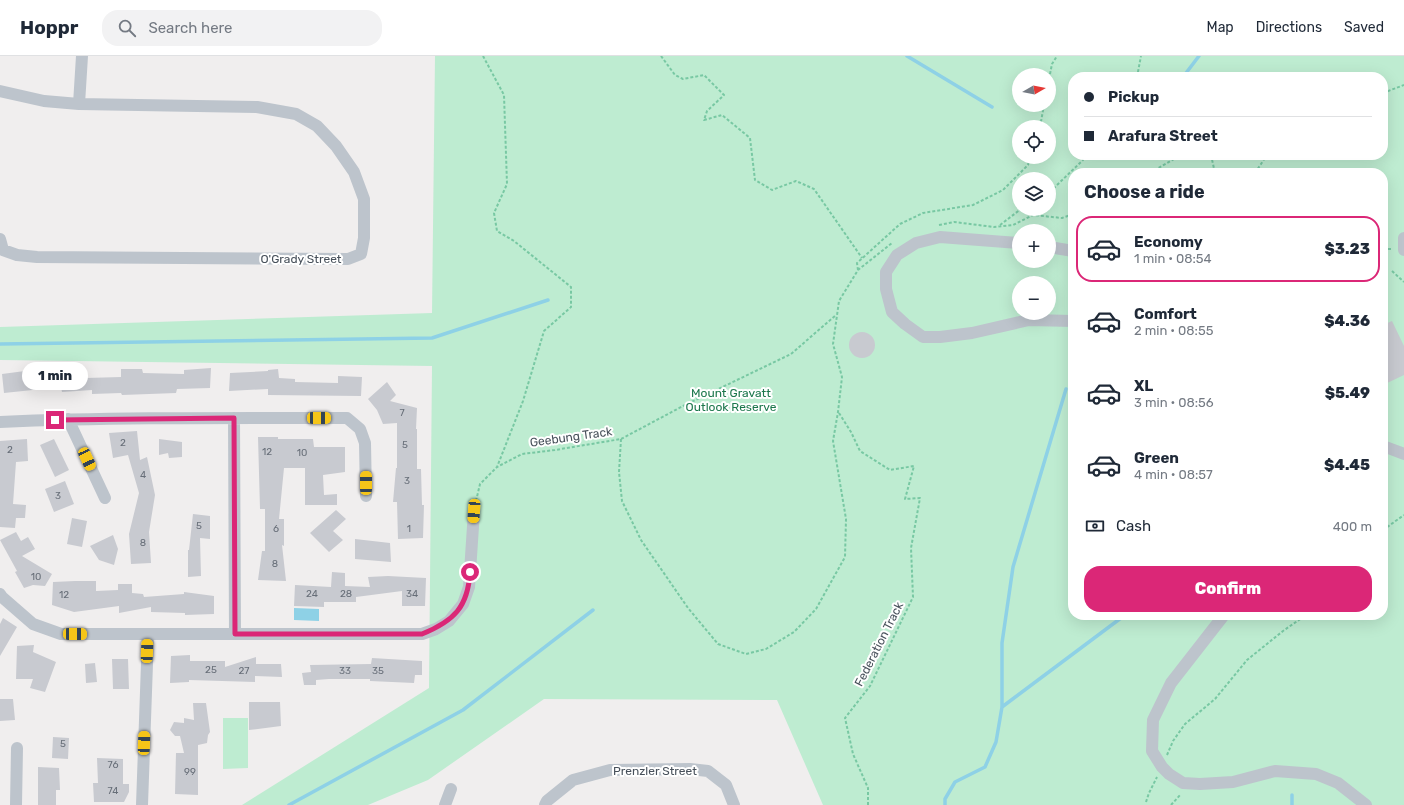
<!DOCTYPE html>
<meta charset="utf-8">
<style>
:root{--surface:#fff;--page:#f2f2f3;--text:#1f2937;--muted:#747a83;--line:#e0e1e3;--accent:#db2777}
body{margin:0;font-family:Rubik,sans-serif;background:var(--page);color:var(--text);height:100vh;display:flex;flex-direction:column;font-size:15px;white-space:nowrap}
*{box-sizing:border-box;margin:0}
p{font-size:13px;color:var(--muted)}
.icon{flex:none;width:22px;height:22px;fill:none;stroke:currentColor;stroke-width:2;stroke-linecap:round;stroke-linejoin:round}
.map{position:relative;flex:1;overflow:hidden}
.side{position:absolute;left:1068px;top:112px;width:320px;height:452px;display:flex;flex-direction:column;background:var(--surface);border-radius:16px;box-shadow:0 4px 16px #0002}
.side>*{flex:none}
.guide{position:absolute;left:1068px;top:16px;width:320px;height:88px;border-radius:16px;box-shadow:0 4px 16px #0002;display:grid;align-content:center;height:88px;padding:0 16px;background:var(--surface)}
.needle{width:26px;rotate:81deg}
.tools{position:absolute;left:1012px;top:12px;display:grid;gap:8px}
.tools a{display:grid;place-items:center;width:44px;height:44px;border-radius:50%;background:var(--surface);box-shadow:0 4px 16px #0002;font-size:20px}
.end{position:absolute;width:18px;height:18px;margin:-9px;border:5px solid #db2777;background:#fff;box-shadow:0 0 0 2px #fff}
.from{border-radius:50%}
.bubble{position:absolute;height:28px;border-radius:14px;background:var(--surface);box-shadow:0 4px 16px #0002;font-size:13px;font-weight:800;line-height:28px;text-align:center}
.car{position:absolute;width:12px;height:24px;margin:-12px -6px;border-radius:5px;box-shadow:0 0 3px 1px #0007;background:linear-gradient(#f5c518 24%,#345 0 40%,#f5c518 0 76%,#345 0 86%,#f5c518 0)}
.guide b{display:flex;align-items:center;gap:14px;height:38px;font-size:15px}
.guide b+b{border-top:1px solid var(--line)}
.guide i{width:10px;height:10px;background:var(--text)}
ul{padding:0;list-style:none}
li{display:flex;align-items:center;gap:12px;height:66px;margin:0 8px 6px;padding:0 8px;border:2px solid transparent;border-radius:16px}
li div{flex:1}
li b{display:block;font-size:15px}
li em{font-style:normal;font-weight:800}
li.current{border-color:var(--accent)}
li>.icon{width:36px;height:36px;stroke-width:1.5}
h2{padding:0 16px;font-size:18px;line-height:48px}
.pay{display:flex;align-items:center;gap:10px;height:44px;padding:0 16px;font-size:15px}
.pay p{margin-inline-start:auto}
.primary-button{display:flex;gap:8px;margin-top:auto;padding:8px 16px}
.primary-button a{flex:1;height:46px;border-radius:16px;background:var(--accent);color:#fff;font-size:16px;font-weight:800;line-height:46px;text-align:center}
header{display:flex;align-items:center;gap:24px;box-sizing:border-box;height:56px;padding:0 20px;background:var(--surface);border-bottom:1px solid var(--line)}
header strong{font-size:19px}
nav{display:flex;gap:22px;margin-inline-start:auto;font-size:14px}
.search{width:280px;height:36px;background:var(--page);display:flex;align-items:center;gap:10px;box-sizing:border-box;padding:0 14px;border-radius:16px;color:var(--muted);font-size:15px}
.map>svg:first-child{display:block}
.green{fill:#beecd1;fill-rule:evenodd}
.water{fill:#8ed1e6}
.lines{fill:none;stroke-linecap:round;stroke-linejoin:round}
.stream{stroke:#8ed1e6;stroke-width:3.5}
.building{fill:#c8cad0}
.path{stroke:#78c8a3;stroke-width:2;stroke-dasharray:3 2;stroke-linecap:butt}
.minor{stroke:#bdc4cc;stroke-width:12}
.route{stroke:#db2777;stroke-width:5}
.labels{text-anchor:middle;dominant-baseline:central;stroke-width:4;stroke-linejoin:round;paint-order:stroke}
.number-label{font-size:10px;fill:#676e78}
.street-label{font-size:12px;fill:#47505a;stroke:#fff}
.park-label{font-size:12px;fill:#1c774c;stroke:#fff}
</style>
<header>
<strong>Hoppr</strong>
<div class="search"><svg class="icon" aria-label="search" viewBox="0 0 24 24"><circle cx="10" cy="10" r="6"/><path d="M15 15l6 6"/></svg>Search here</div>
<nav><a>Map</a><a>Directions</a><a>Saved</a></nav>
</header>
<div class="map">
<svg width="1404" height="749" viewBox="0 0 1404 749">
<rect width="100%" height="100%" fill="#f0eeee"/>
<!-- green -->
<path class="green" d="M435,0H1404V749H823L777,644L544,643L428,724L368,749H242L429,632L432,310L0,304V271L432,257ZM1019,19H1049V49H1019ZM1073,21H1383V99H1073ZM1019,71H1049V101H1019ZM1073,117H1383V559H1073ZM1019,123H1049V153H1019ZM1019,175H1049V205H1019ZM1019,227H1049V257H1019Z
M223,662H248V712L223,713Z"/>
<!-- water -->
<path class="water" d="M294,552L319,553V565L294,564Z"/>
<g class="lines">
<!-- stream -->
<path class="stream" d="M907,0L992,51
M1183,21L1199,0
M0,288L432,282L548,244
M1002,651L1125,559
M289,749L463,654L593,554
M945,749V743L955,726L985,711L996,686L1002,651V587L1013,511L1066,333
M1292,749V739"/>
</g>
<!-- building -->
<path class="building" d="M1392,265L1404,290V319L1383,329V269Z
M849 289a13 13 0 1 1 26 0a13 13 0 1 1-26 0Z
M211,312L210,332L177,333L176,337L122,339L121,337L92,338V334L62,336L61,331L4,337L2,318L25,315L26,322L61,320V318L86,316V322L121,321V313H142L143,317L184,318V314Z
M278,313L279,322L295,323V326L338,327V320L362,321L361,340L268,339V333L229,335L230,317L268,315V314Z
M387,326L396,339L390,345L417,352L416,373H417V413H421L422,449H424L423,482L398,483L397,446H393L396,412H397V367L383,368L377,354L368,343Z
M137,375L140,404L147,401L155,439L149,476L151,507L131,508L129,478L139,437L128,399L113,402L109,377Z
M258,381H278V383H313L314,391H345V416L323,419L324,439L337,438V449H305V412H284L279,463H284V490L282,489L286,525L258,524L262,495H265V453H260Z
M27,383L28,405L16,406L13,448L26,449L25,462H16L15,472L0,471V385Z
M54,383L69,414L55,421L40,389Z
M159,383L182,386V401L169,402L168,397L159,399Z
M65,425L74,448L54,456L45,433Z
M336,454L346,463L333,475L343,484L329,496L310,477Z
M193,458L210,460V483L200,482L201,520L188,521V494H189Z
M72,462L87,465L82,491L67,488Z
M16,476L21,485L28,481L35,493L22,500L52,518L45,530L33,529L24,532L15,516L17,515L0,484Z
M113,479L118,493L114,509L99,504L90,490Z
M355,483L390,487L391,506L355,503Z
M332,516L345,517V530L370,531L368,521L388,520L426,522L425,550H402V535L356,541V546H324V551L294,550L295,529L331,531Z
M75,525H96V535L118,534V528H132V537L143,538L144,541L184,538V536L214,540V558L185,559V557L151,556V551L119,557V550L74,556L52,549L53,526Z
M3,562L17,571L0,600V568Z
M34,589L33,596L56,606L45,636L30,632L33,623H16L17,590Z
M190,599V605H225V611L256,601V608H281L282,621L255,620V626L189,624V626L170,627L171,600Z
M372,602L422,605V619H415L414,627L370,625V623H329L316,624V629H304L302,617L311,616L310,609L371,608Z
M112,603H128L129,633H113Z
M95,607L97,626L86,627L85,608Z
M0,643H13L15,664L0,665Z
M249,646H280L281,670L249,674Z
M193,647H206L210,676L208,679L207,687L198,689V739L175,738L176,697H184L180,680H175L170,674L174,666L184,667V662L194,664Z
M53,681L69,682L68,703L52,702Z
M97,702L123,703V728H129V736L124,746H94L93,727H98Z
M38,711L59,712L60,734H56V749H38Z"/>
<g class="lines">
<!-- path -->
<path class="path" d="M483,0L504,39L507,128L494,157L497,175L514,185L571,231V251L544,275L523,345L497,411
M661,0L675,19L683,23L704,19L724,39L707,55L704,64L722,59L750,82L755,124L772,134L796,125L814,133L862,202
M1137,21L1141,0
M1049,23L1052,8L1057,0
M1383,37L1404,29
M1040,71L1044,49
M1211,99L1215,117
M1150,117L1181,99
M1255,117L1267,99
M1049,135L1055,131L1083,104L1085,99
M939,169L954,166L994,171L1013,169L1033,159L1062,162L1073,158
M1000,169L1021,153
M1383,193H1393
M858,214L857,207L900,168L923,157L973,149L1003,134L1028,109L1030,101
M1392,215L1404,226
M839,357L851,376L860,395L890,414L914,410L905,443L920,442L911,492L913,541L870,630L845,662L853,698L868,732V749
M621,383L619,416L622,445L641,484L688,552L718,588L746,598L766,593L794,576L816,553L845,501L846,463L833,385L838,356L842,321L833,288L839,245L858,214L892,187
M476,445L480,428L497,411L522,398L555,394L621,383L683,350L791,298L836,259
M1383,474L1404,459
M1167,699L1173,685L1185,668L1215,643L1247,604L1283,575L1306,559
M1146,746L1149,737L1157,721
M1171,749L1181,738"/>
<!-- minor -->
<path class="minor" d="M0,35L44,45L79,48L257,51L296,58L317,70L336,90L354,116L364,143V182L361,198L348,203L37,201L17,199L3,194L0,183
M79,48L82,0
M1404,182V194
M1019,187L940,181L916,187L897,199L886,216V233L892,256L905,268L923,281H940L972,277L1029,264L1073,265
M1049,191L1073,195
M234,362L235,578
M68,363L105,442
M0,366C116,361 232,362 347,362L360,373L365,387L366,440
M1383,390L1404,398
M0,538L2,541L33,568L61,578H422L436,573L449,565L463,548L469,531L474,455
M1224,559L1171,627L1153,664L1152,695L1162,711L1169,718L1183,727L1200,728L1233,726L1275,715L1316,718L1338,727L1366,749
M16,749L17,692
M142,749L148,579
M445,749L451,733
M545,749L547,745L573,724L610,714L690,713L708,715L726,729L734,749"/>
</g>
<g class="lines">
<!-- route -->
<path class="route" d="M55,364L234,362L235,578H422C454,565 468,551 470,516"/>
</g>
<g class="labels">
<!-- number labels -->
<g class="number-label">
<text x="402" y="357">7</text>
<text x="123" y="387">2</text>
<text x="405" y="389">5</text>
<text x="10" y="394">2</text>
<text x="267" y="396">12</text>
<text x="302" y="397">10</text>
<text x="143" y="419">4</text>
<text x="407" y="425">3</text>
<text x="58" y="440">3</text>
<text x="199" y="470">5</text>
<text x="276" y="473">6</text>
<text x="409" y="473">1</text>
<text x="143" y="487">8</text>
<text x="275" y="508">8</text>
<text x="36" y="521">10</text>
<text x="312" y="538">24</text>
<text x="346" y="538">28</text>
<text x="412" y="538">34</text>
<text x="64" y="539">12</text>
<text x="211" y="614">25</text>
<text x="244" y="615">27</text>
<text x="345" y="615">33</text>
<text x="378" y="615">35</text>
<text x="63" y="688">5</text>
<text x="113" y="709">76</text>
<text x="190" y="716">99</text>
<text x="113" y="735">74</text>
</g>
<!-- street labels -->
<g class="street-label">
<text x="301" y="203">O'Grady Street</text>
<text transform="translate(571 381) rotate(-8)">Geebung Track</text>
<text transform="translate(879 588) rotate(-63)">Federation Track</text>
<text x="655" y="715">Prenzler Street</text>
</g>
<!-- park labels -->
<g class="park-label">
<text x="731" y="337">Mount Gravatt<tspan x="731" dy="14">Outlook Reserve</tspan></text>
</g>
</g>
</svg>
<div class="tools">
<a><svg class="needle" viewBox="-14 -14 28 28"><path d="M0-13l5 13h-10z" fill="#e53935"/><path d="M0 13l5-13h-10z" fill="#747a83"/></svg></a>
<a><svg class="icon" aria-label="locate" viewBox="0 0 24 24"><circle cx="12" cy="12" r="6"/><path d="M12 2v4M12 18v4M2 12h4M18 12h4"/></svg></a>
<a><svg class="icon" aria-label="layers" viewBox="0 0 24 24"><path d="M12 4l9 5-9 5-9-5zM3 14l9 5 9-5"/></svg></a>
<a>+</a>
<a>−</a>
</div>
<i class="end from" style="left:470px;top:516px"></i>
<i class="end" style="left:55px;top:364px"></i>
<div class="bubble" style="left:22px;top:306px;width:66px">1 min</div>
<i class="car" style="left:319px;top:362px;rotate:90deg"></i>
<i class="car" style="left:87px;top:403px;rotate:155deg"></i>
<i class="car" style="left:366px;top:427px;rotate:0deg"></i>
<i class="car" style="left:474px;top:455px;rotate:184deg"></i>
<i class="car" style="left:75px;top:578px;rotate:91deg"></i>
<i class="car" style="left:147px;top:595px;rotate:2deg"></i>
<i class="car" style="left:144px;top:687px;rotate:2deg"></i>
<div class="guide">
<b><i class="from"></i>Pickup</b>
<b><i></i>Arafura Street</b>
</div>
<section class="side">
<h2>Choose a ride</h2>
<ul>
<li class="current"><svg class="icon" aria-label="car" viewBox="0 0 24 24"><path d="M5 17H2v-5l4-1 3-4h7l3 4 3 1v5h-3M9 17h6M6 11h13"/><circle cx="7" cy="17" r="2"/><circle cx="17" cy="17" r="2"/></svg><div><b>Economy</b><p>1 min · 08:54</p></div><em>$3.23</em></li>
<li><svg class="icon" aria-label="car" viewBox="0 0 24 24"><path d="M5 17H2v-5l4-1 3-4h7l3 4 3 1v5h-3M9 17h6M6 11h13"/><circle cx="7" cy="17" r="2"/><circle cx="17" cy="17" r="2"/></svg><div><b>Comfort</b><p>2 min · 08:55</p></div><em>$4.36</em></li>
<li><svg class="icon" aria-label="car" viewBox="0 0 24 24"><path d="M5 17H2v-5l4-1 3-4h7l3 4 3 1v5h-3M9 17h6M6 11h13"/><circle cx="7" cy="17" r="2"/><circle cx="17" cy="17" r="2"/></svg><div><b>XL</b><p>3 min · 08:56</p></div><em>$5.49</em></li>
<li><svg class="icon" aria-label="car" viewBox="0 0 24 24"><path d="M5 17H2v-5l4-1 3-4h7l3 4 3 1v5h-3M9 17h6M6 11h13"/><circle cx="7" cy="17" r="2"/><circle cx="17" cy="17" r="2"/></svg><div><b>Green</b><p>4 min · 08:57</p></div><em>$4.45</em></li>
</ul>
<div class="pay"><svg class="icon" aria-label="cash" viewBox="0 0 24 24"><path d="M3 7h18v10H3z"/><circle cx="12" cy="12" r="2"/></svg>Cash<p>400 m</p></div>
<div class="primary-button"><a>Confirm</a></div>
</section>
</div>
